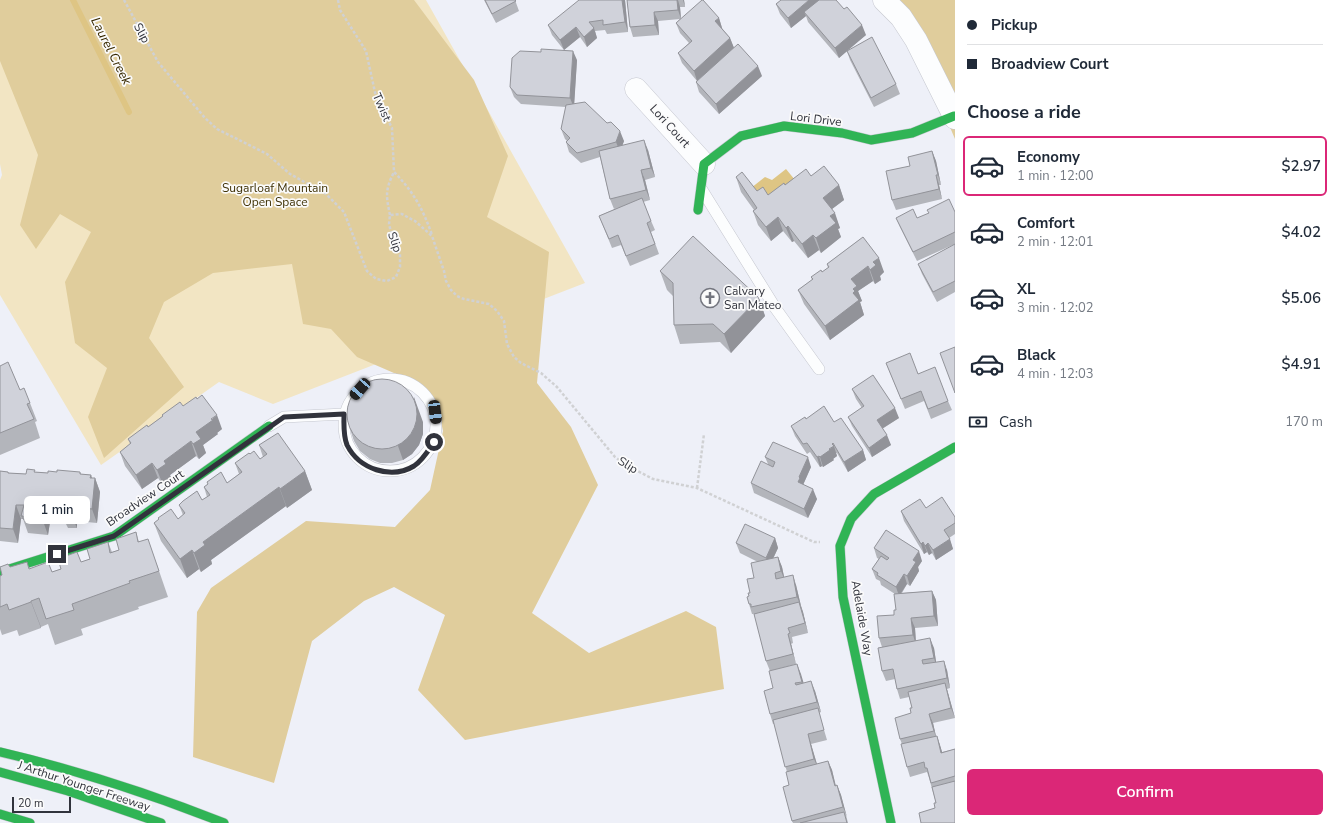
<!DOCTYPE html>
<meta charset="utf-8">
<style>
:root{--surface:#fff;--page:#f2f2f3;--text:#1f2937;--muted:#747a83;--line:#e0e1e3;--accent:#db2777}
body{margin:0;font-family:"Nunito Sans",sans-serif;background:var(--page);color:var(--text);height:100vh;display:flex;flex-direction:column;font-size:15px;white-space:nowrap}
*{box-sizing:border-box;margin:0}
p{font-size:13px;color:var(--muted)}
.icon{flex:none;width:22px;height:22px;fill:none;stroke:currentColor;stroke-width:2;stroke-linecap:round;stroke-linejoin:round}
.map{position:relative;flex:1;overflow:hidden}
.drawer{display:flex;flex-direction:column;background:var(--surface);width:380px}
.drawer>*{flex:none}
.top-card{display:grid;align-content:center;height:88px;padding:0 12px;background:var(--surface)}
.scale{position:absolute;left:12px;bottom:10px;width:59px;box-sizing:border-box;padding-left:4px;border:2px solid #31333c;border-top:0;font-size:11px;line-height:14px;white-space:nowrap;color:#31333c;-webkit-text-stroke:3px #fbfbfb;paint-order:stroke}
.end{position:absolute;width:18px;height:18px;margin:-9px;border:5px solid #31333c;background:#fff;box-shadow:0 0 0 2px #fff}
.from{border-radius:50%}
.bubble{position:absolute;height:28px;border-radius:6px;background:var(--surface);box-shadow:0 4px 16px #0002;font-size:13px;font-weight:600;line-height:28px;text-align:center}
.car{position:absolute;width:12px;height:24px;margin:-12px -6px;border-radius:5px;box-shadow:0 0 3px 1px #0007;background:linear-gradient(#222 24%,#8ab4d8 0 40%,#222 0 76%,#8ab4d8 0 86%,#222 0)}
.top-card b{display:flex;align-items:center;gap:14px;height:38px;font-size:15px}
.top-card b+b{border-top:1px solid var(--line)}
.top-card i{width:10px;height:10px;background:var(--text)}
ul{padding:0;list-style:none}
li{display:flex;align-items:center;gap:12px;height:60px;margin:0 8px 6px;padding:0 4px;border:2px solid transparent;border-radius:6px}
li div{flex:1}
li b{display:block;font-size:15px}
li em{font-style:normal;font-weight:600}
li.current{border-color:var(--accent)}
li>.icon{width:36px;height:36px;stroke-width:1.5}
h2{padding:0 12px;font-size:18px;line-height:48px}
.pay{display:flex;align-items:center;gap:10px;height:44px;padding:0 12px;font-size:15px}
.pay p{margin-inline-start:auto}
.button{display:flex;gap:8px;margin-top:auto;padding:8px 12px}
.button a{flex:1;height:46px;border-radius:6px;background:var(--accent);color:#fff;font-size:16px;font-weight:600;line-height:46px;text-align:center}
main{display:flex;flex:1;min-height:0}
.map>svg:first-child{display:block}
.green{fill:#f2e5c3}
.forest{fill:#e0cd9c}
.water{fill:#dec584}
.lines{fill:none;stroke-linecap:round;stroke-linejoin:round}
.stream{stroke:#dec584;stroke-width:6}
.lane-casing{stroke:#c5c7cf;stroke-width:12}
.street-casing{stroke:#c5c7cf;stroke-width:23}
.fast-casing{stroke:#c5c7cf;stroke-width:10}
.path{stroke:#d0d1d3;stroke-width:2.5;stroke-dasharray:3 2;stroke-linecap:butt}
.lane{stroke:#fcfdfe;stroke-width:11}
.street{stroke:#fcfdfe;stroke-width:22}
.fast{stroke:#30b455;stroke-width:9}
.wall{fill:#b3b5bb}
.shaded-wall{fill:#929399}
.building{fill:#d0d2da;stroke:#929399}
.route{stroke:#31333c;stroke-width:5}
.labels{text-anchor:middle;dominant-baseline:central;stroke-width:3.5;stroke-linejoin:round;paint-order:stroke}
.street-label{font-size:12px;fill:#31333c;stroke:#fbfbfb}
.park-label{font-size:12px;fill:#403206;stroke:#fbfbfb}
.poi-label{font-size:12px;fill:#31333c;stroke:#fbfbfb;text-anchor:start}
.water-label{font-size:13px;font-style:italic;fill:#382900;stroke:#fbfbfb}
</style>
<main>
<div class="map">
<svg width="955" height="823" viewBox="0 0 955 823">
<rect width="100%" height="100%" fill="#eef0f8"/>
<!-- green -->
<path class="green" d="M0,0H426L585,283L273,404L219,382L101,465L0,295V180L2,175L0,164Z"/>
<!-- forest -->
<path class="forest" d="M0,0H414L474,80L508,156L487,217L549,252L537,383L571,427L598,485L532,613L589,653L686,611L716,627L724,689L465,740L418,690L445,615L394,587L364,601L312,641L274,783L193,757L197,612L211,588L306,521L395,527L430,490L443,431L437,403L417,383L357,357L331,329L303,324L292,264L213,273L164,302L149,338L184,387L104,458L88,417L107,368L75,343L65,282L91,232L60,214L36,249L20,225L38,155L0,61Z
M885,0H955V139L911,36Z"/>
<!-- water -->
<path class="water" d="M786,169L795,180L763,204L751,188L765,177L772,180Z"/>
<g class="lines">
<!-- stream -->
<path class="stream" d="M73,0L129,112"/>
<!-- lane casing -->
<g class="lane-casing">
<path id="lane" d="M702,190L776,309L819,369
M344 425a46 46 0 1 1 92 0a46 46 0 1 1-92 0Z
M269,426L284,417L344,414"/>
</g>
<!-- street casing -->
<g class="street-casing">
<path id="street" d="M884,0L901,17L916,40L955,118
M636,89L704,164"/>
</g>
<!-- fast casing -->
<g class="fast-casing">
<path id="fast" d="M698,210L704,164L741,136L784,126L842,133L871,140L912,133L954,116
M0,572L114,536L269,426
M0,752C77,770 151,794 224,823
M0,772L68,791L161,823
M0,814L30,823
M891,823L843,597L840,546L851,519L874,494L955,447"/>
</g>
<!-- path -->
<path class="path" d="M124,0L158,62L205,118L217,129L267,154L290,174L326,194L344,212L367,271L376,279L387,281L396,277L400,267V254L391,232L389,224L390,215L402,214L409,218L415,221L432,236L444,271L446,281L451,290L457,296L464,299L489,304L497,311L504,321L507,344L514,357L521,363L541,373L557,387L615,457L626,465L653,479L697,488L814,542H820
M338,0L340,10L366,51L376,97L392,128L394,172C413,191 423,209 432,235
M390,215C386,196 385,190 394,172
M697,488L704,434"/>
<!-- lane -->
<use href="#lane" class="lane"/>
<!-- street -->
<use href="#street" class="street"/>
<!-- fast -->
<use href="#fast" class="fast"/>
</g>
<!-- wall -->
<path class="wall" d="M484,0H515L519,11L496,23Z
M625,0L628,32L607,34L605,30L595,31L597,38L587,47L580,37L564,50L552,35L548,25Z
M627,0H684L685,7H680L681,19L719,18L722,28L730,38L734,48L697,81L682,63L678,53L689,43L680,33L676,23L680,19L658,21L659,35L633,37L630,27Z
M781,0L866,35L847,50L896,84L900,94L874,107L850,60L847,51L839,58L808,22L806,16L791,28L780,14L776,4Z
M577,60L574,103L624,141L622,146L648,150L655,177L645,180L650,200L643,202L655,230L651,232L659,254L630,266L621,245L612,248L599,216L619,207L614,209L610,199L600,157L581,163L569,152L566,142L567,141L565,139L561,129L566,107L521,104L514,97L510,87Z
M762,76L719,114L699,92L696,82Z
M932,151L936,161L941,185H939L942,199L896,210L892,200L910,166Z
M811,176L839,185L844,200L832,209L840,228L838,229L841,237L821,253L819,250L808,258L794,241L792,242L783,231L771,241L758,225L753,211L754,210L741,192L736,177L757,191L768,195L785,185Z
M955,212V244L917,261L900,227L896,218H917Z
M863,237L884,272L880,276L881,280L875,284L873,281L858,291L862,301L860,302L864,315L830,340L804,304L798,290L812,280L811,277L822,272L828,268L827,264Z
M955,244V292L937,302L922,274L918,264Z
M660,271L759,298L765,316L731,353L720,342L680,344L674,325L673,296L667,290Z
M886,363L918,374L948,401L952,410L931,419L924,401L905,409Z
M0,366L30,403L37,421L35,422L40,438L0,455Z
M852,389L899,418L882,429L891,445L872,457L852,426L848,417L862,408L856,399Z
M183,406L222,429L217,433L218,434L203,445L206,453L199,459L196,456L170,475L171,478L163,485L158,478L142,489L125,466L120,452L130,444L128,439L148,427L163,416L162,415Z
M806,419L834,422L863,450L866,460L848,472L837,453H836L837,456L833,459L834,460L823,467L822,466L820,467L810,452L807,454L795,436L791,426Z
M423,422V434L419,445L412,454L403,460L392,463H380L370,459L360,451L354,441L349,426Z
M259,445L305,471L312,490L287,508L286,506L211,560L212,564L201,572L199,569L187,578L161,541L154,523L159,519L158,518L178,519L183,515L179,505L202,500L207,497L204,487L208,484L207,482L227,483L239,474L235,463L260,459L263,457Z
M765,457L811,467L803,485L817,499L808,518L754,493L751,483L768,464Z
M0,471L8,472L9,473L26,474L35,472L48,473L57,472H80L81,474L91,475L92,478H95L100,492L97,523L77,521V528H68L66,524L50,522L48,535L28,533L23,519H21L18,543L0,541Z
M926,508L955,517V534L949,538L953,549L936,560L932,553L929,555L927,552L924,554L904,521L901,511Z
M136,532L139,542L157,565L168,597L138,607L139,609L81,629L83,635L55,645L48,624L41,627V628L19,636L17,630L2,635L0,629V576L2,575L10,567L29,569L52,572L90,559L108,542L112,552L119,550Z
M775,538L778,548L773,559L778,557L782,567L784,577L796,585L801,606L803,612L808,633L792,637L793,643L791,644L796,664L770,671L766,661L755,617L754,614H752L749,604L750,593L754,578L758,562L740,553L736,543Z
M874,548L922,561L918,567L919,571L910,586L907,584L902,593L932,591L936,600L938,626L915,628L916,641L934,648L936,662L947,670L950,688L947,689L955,718L933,723L936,736H937L942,752L955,749V823L935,808L936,803L929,778L927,772L910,777L907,767L902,744L900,739L911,713L912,708L909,697L900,699L897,689L895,679L886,681L882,671V647L879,638L894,615L896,610L895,594L881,585L880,581L876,579L872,569L879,559L877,558Z
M797,664L803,683L815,691L821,712L819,713L827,740L811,744L817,764L828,761L832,770L836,786L837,785L841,795L848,823H793L792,821L789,785L787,772L774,724H773L770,714Z"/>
<!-- shaded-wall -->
<path class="shaded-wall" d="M622,0H625L628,32L625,22Z
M677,0H678L680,7L681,19L678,10Z
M683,0H684L685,7Z
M809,0H825L804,12L806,16L791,28L788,18Z
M654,12L658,21L659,35L655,25Z
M719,18L722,28L719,31L715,21Z
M862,25L866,35L839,58L835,48Z
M576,27L580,37L564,50L560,40Z
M594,28L597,38L587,47L584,37Z
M730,38L734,48L697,81L694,71Z
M573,51L577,60L574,108L570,98Z
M758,66L762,76L719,114L716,104Z
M620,131L624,141L620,152L616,142Z
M644,140L648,150L655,177L651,168Z
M932,151L936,161L941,185L938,175Z
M641,170L645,180L650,200L646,190Z
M936,175L939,185L942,199L939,189Z
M839,185L844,200L828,212L823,198Z
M835,213L840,228L838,229L841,237L821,253L816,238L830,216Z
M778,217L783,231L771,241L766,227Z
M788,226L794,241L792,242L786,228Z
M813,235L819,250L808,258L802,244Z
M879,258L884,272L880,276L881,280L875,284L870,270L873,262Z
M868,266L873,281L858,291L862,301L860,302L864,315L830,340L825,326L853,293L851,279Z
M759,298L765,316L731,353L724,334Z
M414,397L423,422V434L419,445L412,454L403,460L398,446Z
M895,408L899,418L880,430L877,420Z
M217,415L222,429L217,433L218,434L203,445L206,453L199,459L193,444L196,432Z
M887,435L891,445L872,457L869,448Z
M191,441L196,456L170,475L171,478L163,485L157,470L164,461Z
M834,446L837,456L833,459L834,460L823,467L820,457Z
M863,450L866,460L848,472L844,462Z
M819,456L822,466L820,467L817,457Z
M808,457L811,467L803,485L798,482L799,477Z
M152,463L158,478L142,489L136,475Z
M305,471L312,490L287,508L280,489Z
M91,475L94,485L95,478L100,492L97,523L92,509Z
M279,487L286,506L211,560L212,564L201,572L194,553L203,542Z
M813,489L817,499L808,518L804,509Z
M16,505L21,519L18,543L13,529Z
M72,507L77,521V528L71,514Z
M45,508L50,522L48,535L43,521Z
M775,538L778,548L769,567L766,558Z
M950,539L953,549L936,560L933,550Z
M923,542L927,552L924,554L921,544Z
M928,543L932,553L929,555L925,546Z
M192,550L199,569L187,578L180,559Z
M919,551L922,561L918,567L919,571L910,586L907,576L913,560Z
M778,557L782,567L785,581L781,571Z
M904,574L907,584L899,596L896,587Z
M793,575L796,585L801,606L803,612L808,633L805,623L800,604L797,597Z
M932,591L936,600L938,626L934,616Z
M31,601L41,627V628L31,602Z
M911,618L915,628L916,645L913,635Z
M788,634L791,644L796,664L793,654Z
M930,638L934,648L937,668L934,658Z
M944,661L947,670L950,688L947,678Z
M797,664L801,674L806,691L802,682Z
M811,681L815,691L821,712L817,702Z
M945,683L948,693L955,718L951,708Z
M929,714L933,723L937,741L934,731Z
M808,734L811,744L818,768L814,759Z
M937,736L940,745L945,762L941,753Z
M828,761L832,770L838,796L835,786Z
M837,785L841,795L847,817L843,807Z"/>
<!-- building -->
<path class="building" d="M485,0H515L516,1L492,14Z
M579,0H622L625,22L603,25V20L589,22L594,28L584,37L576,27L560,40L548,25Z
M627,0H677L678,10L654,12L655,25L630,27Z
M702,0H703L719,18L715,21L730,38L694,71L678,53L692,41L676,23Z
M781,0H809L788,18L776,4Z
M819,0H836L844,9L847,7L862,25L835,48L804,12Z
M872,37L896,84L871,98L847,51Z
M738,44L758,66L716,104L696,82Z
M541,49L573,51L570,98L517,95L510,87L512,58L520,51L541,52Z
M585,102L607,123L611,122L620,131L616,142L577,153L566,142L570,138L561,129L566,105Z
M644,140L651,168L641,170L646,190L610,199L599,151Z
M932,151L938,175H936L939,189L892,200L886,171L910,166L908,157Z
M824,166L839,185L823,198L835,213L830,216L836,223L816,238L813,235L802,244L788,226L786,228L778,217L766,227L753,211L757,208L736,177L742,172L757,191L763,187L768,195L784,183L785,185L806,169L811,176Z
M642,198L651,221L647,223L655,244L626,256L618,235L609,239L599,216Z
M949,199L955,212V232L913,252L896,218L913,209L917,218L929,213L927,210Z
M693,236L759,298L724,334L713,324L674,325L673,283L660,271Z
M863,237L879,258L873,262L876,265L870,270L868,266L851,279L857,286L853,289L855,291L853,293L859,300L825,326L798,290L813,279L811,277L821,270L822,272L829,267L827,264Z
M955,244V281L933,292L918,264Z
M955,347V393L940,353Z
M910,353L918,374L935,367L948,401L928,409L921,391L901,399L886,363Z
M8,362L20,390L24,388L30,403L27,404L34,419L0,433V366Z
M873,375L895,408L877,420L887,435L869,448L848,417L864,406L852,389Z
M347 414a35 35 0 1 1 70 0a35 35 0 1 1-70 0Z
M202,395L217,415L211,419L213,420L196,432L201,439L193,444L191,441L164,461L166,464L157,470L152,463L136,475L120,452L131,443L128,439L147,425L148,427L163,416L162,415L180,402L183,406L196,397L197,399Z
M824,406L834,422L841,418L863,450L844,462L833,443L832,444L834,446L829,449L830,450L820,457L819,456L817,457L807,443L803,444L791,426L805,417L806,419Z
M278,433L305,471L280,489L279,487L203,542L205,545L194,553L192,550L180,559L154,523L159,519L158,518L171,509L178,519L185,513L179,505L183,501L197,491L202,500L210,495L204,487L208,484L207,482L221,472L227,483L242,472L235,463L249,453L250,454L254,451L260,459L267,454L259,445Z
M773,442L808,457L799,477L800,478L798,482L813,489L804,509L751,483L761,461L773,467L775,462L765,457Z
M27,469L35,470L34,472L48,473V471L57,472V470L80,472V474L91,475L90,478H95L92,509L72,507L71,514L63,513V509L45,508L43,521L23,519V516H21L24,505H16L13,529L0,528V471L8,472V473L26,474Z
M942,497L955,517V523L944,530L950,539L933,550L928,543L925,546L923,542L921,544L901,511L920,499L926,508Z
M745,524L775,538L766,558L736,543Z
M886,530L919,551L913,560L916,562L907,576L904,574L896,587L877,575L878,573L872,569L881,556L887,560L889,558L874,548Z
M136,532L138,542L148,539L159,571L129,581L130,583L72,604L74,610L46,619L39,598L31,601V602L9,610L7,604L0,607V576L2,575L0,567L8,564L10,567L27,562L29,569L48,562L52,572L61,569L58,559L77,552L81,562L90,559L87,549L108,542L110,553L119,550L116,539Z
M778,557L781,571L775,573L776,579L793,575L797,597L751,607V604H749L747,597L749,596L748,593H750L747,579L754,578L751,563Z
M932,591L934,616L911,618L913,635L879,638L877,616L894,615V610H896L894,594Z
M799,602L805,623L788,628L790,633L788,634L793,654L766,661L754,614Z
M930,638L934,658L922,660L923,664L944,661L947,678L897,689L893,669L882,671L878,648Z
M797,664L802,682L795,683L796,685L811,681L817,702L770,714L764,691L773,688L769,671Z
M945,683L951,708L929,714L934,731L900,739L895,718L911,713L910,708H912L908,692Z
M818,708L824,730L808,734L814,759L785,767L773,720Z
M937,736L941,753L955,749V776L931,783L927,768H925L924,762L907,767L901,744Z
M828,761L835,786L837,785L843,807L792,821L783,787L789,785L786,772Z
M955,781V823H921L919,813L935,808L934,803H936L932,787Z
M844,812L847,823H800Z"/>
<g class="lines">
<!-- route -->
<path class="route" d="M57,554L114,536L284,417L344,414C344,425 343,435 347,445C359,469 391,480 414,466C423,460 428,451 434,442"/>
</g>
<!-- icons -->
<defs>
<g id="church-ring" transform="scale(1)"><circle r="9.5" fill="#fbfbfb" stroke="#73757e" stroke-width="1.5"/><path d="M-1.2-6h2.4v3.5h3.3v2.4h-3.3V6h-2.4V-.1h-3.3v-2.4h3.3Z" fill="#73757e"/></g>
</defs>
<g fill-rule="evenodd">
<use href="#church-ring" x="710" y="298"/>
</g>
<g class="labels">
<!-- street labels -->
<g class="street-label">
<text transform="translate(142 33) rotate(62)">Slip</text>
<text transform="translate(382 107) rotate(66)">Twist</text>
<text transform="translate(816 119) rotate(7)">Lori Drive</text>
<text transform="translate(670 126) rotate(48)">Lori Court</text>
<text transform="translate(395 242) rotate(71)">Slip</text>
<text transform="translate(628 465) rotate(32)">Slip</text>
<text transform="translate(145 498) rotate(-34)">Broadview Court</text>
<text transform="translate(862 618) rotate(80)">Adelaide Way</text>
<text transform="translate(84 786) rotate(18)">J Arthur Younger Freeway</text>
</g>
<!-- park labels -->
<g class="park-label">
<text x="275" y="188">Sugarloaf Mountain<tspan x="275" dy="14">Open Space</tspan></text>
</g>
<!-- poi labels -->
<g class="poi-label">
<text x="724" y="291">Calvary<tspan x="724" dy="14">San Mateo</tspan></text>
</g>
<!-- water labels -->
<g class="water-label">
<text transform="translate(111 51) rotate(63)">Laurel Creek</text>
</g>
</g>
</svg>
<div class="scale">20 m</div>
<i class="end from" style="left:434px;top:442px"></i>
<i class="end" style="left:57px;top:554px"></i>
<div class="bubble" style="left:24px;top:496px;width:66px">1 min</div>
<i class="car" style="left:360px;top:389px;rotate:221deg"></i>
<i class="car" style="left:435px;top:412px;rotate:173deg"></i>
</div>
<section class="drawer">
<div class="top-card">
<b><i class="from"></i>Pickup</b>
<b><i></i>Broadview Court</b>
</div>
<h2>Choose a ride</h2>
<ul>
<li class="current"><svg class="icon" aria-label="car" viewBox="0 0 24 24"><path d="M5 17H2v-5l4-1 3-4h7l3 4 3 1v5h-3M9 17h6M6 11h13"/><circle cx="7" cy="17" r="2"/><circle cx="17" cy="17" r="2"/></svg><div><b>Economy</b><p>1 min · 12:00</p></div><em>$2.97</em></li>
<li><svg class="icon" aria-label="car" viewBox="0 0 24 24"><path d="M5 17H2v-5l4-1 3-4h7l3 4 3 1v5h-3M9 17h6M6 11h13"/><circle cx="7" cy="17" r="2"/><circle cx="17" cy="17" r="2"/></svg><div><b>Comfort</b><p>2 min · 12:01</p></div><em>$4.02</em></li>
<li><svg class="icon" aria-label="car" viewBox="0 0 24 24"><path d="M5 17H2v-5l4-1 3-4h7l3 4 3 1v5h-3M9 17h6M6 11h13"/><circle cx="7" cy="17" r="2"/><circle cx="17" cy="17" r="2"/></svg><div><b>XL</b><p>3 min · 12:02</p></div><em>$5.06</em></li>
<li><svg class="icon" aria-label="car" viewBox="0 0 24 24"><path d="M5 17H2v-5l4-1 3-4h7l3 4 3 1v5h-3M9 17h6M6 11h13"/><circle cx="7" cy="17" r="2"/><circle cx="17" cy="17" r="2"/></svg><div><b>Black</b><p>4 min · 12:03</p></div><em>$4.91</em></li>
</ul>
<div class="pay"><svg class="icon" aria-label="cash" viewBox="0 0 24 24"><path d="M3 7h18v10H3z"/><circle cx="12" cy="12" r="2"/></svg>Cash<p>170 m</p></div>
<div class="button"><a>Confirm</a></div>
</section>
</main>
